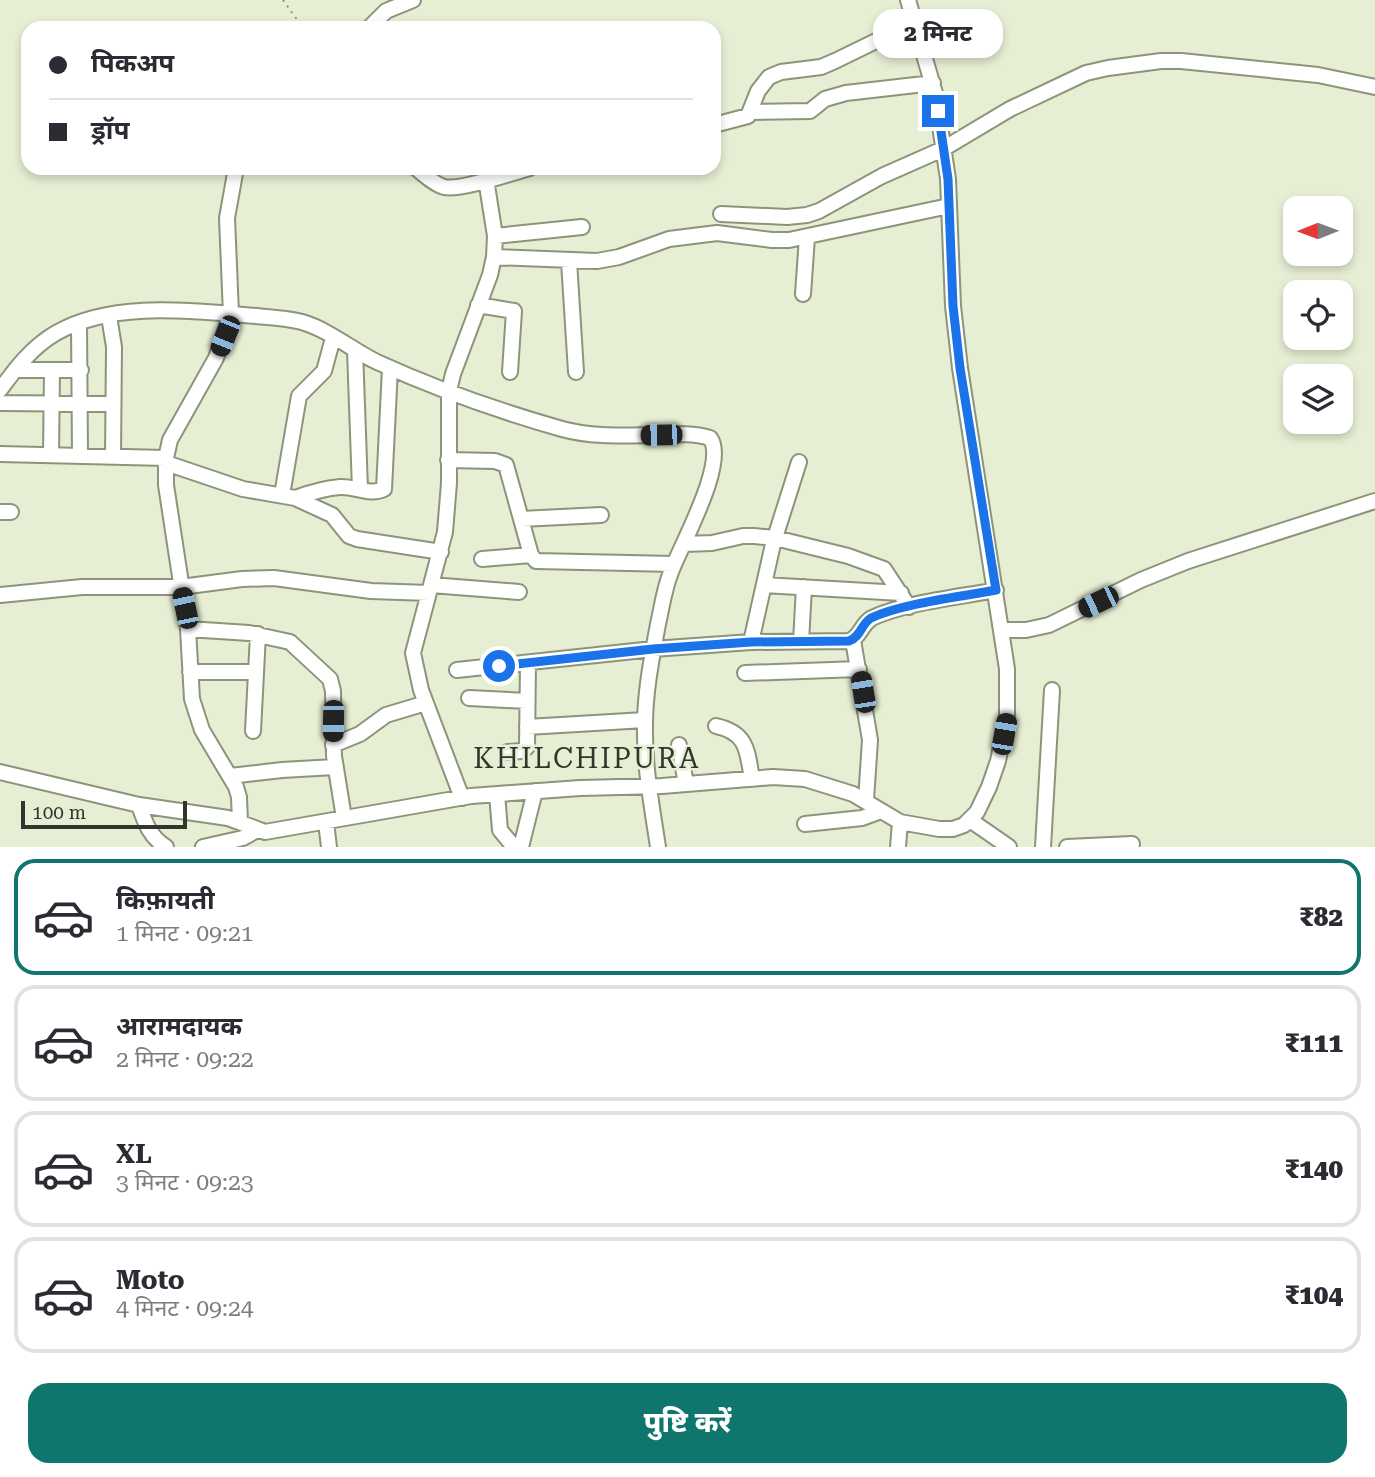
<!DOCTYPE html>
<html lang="hi">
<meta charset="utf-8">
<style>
:root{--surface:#fff;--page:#f2f2f3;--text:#2b2b33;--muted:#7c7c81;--line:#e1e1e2;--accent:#0f766e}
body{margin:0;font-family:"Roboto Serif","Noto Sans Devanagari",serif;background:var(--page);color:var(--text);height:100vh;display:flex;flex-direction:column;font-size:26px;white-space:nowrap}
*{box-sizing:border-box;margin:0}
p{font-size:23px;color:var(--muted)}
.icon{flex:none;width:38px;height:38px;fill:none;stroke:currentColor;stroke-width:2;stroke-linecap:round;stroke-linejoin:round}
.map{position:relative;height:847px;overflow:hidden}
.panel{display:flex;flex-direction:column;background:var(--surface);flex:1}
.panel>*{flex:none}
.top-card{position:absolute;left:21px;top:21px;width:700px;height:154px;border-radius:21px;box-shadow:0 4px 10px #0003;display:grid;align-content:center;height:154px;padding:0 28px;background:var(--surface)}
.needle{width:46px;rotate:269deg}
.buttons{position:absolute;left:1283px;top:196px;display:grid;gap:14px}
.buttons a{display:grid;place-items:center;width:70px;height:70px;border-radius:14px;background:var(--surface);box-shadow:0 4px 10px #0003;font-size:35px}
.scale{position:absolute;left:21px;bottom:18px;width:166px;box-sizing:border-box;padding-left:7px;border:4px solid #32352b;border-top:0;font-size:19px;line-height:24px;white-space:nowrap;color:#32352b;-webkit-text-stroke:5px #e6efd4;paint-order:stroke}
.end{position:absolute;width:32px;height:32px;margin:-16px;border:9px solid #1a73e8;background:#fff;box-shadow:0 0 0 4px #fff}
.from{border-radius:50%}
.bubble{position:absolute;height:49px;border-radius:21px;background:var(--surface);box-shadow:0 4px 10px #0003;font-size:23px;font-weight:800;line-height:49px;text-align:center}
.car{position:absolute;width:21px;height:42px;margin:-21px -10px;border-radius:9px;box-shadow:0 0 5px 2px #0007;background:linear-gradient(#222 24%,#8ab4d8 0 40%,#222 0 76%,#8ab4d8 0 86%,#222 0)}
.top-card b{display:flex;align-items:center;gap:24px;height:66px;font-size:26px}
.top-card b+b{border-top:2px solid var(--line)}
.top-card i{width:18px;height:18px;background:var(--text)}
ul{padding:12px 0 0;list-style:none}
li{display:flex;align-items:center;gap:21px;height:116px;margin:0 14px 10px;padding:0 14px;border:4px solid var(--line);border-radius:21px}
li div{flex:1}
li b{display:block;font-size:26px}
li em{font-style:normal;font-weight:800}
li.current{border-color:var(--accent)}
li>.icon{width:63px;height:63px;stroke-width:1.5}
.action{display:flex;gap:14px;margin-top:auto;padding:14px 28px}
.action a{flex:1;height:80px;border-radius:21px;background:var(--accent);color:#fff;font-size:28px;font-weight:800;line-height:80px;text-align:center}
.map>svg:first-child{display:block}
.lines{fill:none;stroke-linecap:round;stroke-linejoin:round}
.minor-casing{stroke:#8c947b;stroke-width:18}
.path{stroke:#8e9482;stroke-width:2;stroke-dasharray:2 5;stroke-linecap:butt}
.minor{stroke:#fff;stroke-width:14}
.route{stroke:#1a73e8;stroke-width:9}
.labels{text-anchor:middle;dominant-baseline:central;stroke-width:5;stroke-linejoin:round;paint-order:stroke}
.quarter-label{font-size:28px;letter-spacing:2px;fill:#32352b;stroke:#e6efd4}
</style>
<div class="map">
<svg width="1375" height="847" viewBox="0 0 1375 847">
<rect width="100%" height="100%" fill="#e6efd4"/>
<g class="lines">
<!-- minor casing -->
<g class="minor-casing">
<path id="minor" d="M369,28L386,11L413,0
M751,112L810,111L825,99L846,93L933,83
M714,125L748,116L758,91L769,77L781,72L821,67L835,61L915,22
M236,168L227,218L231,314L216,358L170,440L166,458V485L188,629L192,699L202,730L236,787L239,797L240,822
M416,168C424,175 434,184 444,187C460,191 511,173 530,168
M721,214L787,217L807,215L819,211L882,176L943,149L1010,109L1086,73L1108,68L1161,61H1181L1318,75L1375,87
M495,236L582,227
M494,257L597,261L619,257L669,239L717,233L772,240H789L949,206
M569,261L576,372
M803,294L807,237
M478,305L514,311L510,372
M109,316L114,347L113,456
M79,323L80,456
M355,350L360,489
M15,370H81
M0,390C16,368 32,347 56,333C110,302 184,310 244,315C263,317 283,317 302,322C329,330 352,350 377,362C436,389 499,411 562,429C595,438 629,435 662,435C678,434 694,433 710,438C728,462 681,545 671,572C664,589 662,607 658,624C652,657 645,691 645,725C644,765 652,807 658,847
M0,403L113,404
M0,454L166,458
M51,455L52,370
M448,460L495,461L506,465L531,555L536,561L674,564
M166,463L243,489L295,498L332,515L349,536L357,539L441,552
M282,495L299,396L324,371L333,338
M295,498C309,493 324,488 340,487C355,486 370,496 384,489L390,368
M0,512H11
M521,519L601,515
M684,544L712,543L743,536H754L775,538L848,556L884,569L909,607
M482,559L531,555
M431,585L519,592
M764,585L901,593
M0,595L82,587H181L242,579L274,578L371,591L429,593
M188,629L249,633L290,642L330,679L333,691L334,756L344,818
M1003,630H1026L1049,625L1141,580L1188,561L1375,501
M853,640L870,740L866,800
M751,642L773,544L799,462
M801,642L804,587
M457,670L653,649L751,642L849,641C861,637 861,624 872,618C903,603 961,597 996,590
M190,672H255
M745,673L859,669
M469,698L527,701
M716,726C748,733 747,751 752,779
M527,727L645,720
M253,731L258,634
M333,745L360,734L386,715L426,703
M679,745L686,784
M507,752L522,751L527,747L528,664
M0,772L139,805L228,818L265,832L471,796L580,788L662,786L773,777L805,779L853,794L900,822L939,829H953L964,825L977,812L989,787L998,761L1007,716V669L960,368L953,306L948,179L935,93L908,0
M230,776L282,770L335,767
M497,794L500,830L514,847
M462,798L421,690L413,653L445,532L449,483V391L453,374L490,275L494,257L495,236L486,179
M139,805C145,823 150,837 166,847
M970,820L1009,847
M326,822L329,847
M805,824L862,818L881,811
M203,847L243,838L257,830
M521,847L535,791
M898,847L900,822
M1043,847L1052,690
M1067,847L1132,844"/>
</g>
<!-- path -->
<path class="path" d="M283,0L303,28"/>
<!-- minor -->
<use href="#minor" class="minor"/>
</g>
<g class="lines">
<!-- route -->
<path class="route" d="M499,666L653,649L751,642L849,641C861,637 861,624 871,618C903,603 961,597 996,590L960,368L953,306L948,179L938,111"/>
</g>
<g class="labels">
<!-- quarter labels -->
<g class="quarter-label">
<text x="587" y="758">KHILCHIPURA</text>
</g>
</g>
</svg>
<div class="buttons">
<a><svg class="needle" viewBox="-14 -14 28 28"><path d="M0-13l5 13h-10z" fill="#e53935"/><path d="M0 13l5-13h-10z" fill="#7c7c81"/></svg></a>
<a><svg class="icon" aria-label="locate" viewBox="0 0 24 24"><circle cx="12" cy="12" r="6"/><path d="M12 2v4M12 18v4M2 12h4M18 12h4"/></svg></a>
<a><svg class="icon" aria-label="layers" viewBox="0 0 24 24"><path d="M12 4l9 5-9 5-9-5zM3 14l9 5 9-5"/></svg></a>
</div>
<div class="scale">100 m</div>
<i class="end from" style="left:499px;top:666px"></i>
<i class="end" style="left:938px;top:111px"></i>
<div class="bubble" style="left:873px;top:9px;width:130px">2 मिनट</div>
<i class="car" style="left:225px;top:336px;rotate:202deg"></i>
<i class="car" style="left:661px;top:435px;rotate:269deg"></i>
<i class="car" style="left:1098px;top:602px;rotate:244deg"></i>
<i class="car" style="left:185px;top:608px;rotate:348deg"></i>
<i class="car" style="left:863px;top:692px;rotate:351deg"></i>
<i class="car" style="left:333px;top:721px;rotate:181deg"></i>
<i class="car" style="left:1004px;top:734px;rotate:10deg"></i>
<div class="top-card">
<b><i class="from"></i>पिकअप</b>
<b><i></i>ड्रॉप</b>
</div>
</div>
<section class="panel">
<ul>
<li class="current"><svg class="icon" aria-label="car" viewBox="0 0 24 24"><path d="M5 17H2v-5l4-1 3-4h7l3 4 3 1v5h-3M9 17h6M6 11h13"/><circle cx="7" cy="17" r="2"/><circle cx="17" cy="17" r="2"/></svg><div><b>किफ़ायती</b><p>1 मिनट · 09:21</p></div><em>₹82</em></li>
<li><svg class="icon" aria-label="car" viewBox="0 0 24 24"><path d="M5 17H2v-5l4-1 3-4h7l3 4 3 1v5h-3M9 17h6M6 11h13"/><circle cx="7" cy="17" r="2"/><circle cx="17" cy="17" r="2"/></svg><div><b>आरामदायक</b><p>2 मिनट · 09:22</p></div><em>₹111</em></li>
<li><svg class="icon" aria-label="car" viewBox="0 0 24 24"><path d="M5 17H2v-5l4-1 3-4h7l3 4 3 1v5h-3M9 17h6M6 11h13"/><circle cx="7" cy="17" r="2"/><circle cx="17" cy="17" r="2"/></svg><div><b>XL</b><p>3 मिनट · 09:23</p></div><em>₹140</em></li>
<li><svg class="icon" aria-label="car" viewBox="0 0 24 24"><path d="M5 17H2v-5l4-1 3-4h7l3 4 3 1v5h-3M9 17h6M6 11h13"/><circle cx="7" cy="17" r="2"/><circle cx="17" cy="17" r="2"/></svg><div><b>Moto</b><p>4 मिनट · 09:24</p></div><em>₹104</em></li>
</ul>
<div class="action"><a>पुष्टि करें</a></div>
</section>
